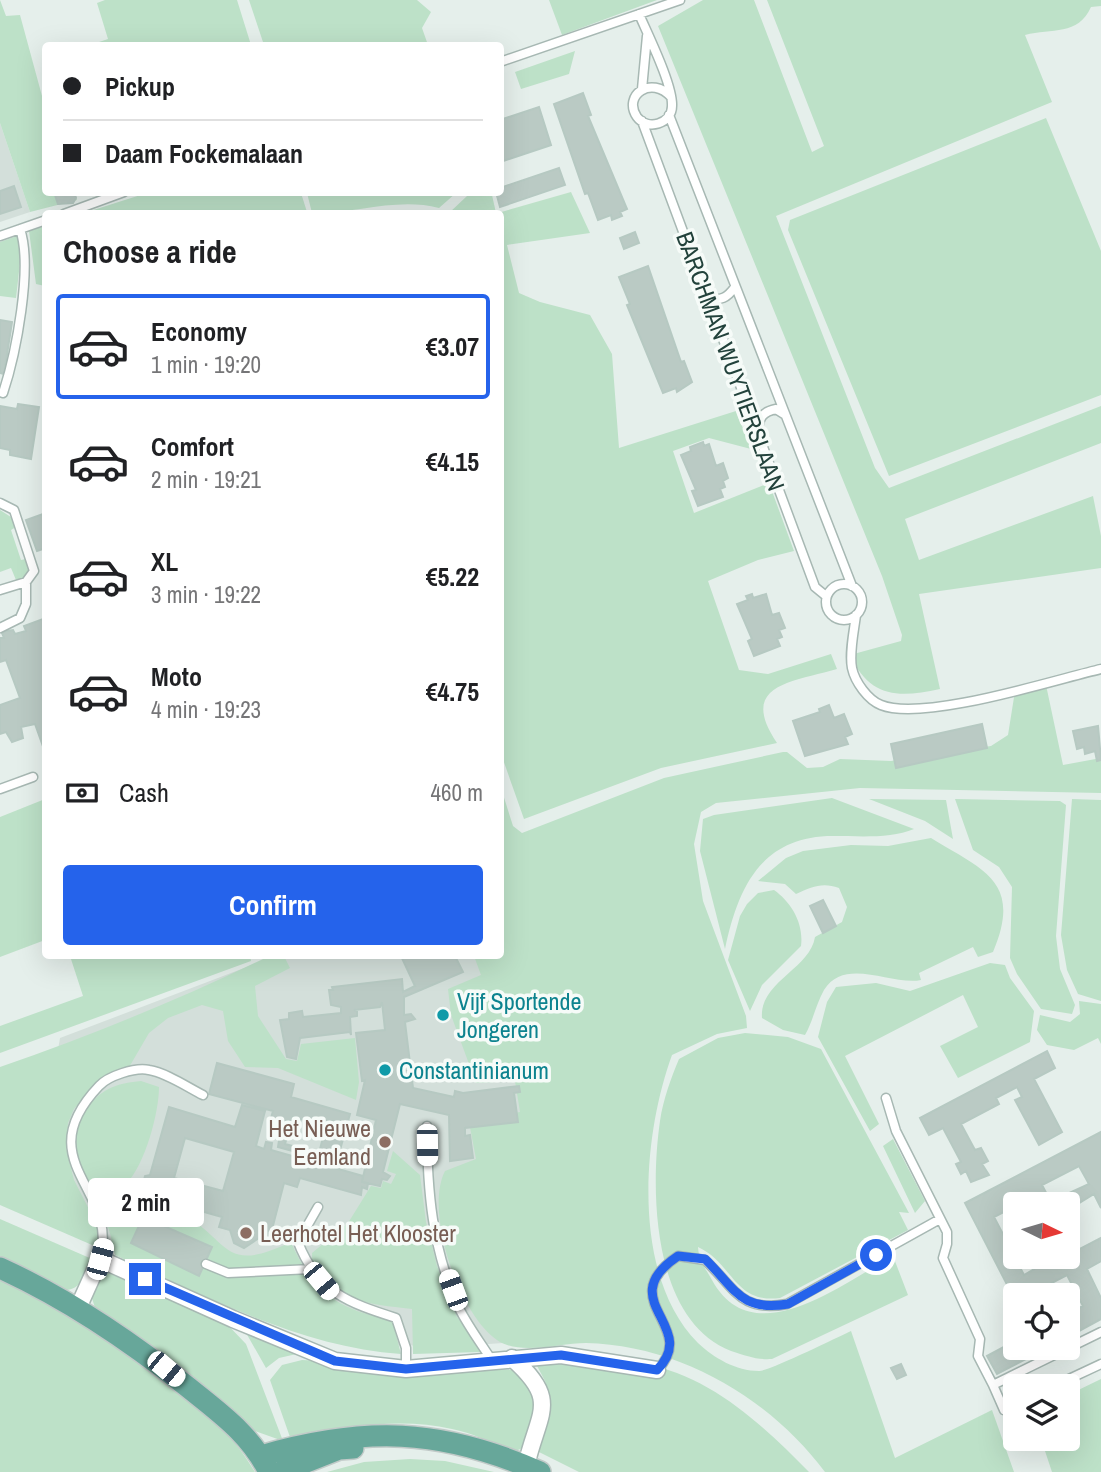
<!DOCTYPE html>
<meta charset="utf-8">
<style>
:root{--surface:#fff;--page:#f6f6f6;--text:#202124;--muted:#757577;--line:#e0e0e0;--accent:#2563eb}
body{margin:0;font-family:"Archivo Narrow",sans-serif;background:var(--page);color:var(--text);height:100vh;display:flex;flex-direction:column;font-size:26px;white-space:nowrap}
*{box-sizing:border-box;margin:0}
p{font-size:23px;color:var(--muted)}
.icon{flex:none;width:38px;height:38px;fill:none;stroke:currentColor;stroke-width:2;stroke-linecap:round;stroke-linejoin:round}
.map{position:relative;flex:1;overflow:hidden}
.drawer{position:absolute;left:42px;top:210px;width:462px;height:749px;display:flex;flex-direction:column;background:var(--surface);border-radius:7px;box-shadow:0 7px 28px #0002}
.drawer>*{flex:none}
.hud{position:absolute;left:42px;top:42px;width:462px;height:154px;border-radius:7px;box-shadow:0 7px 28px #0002;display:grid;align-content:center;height:154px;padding:0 21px;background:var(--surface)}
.needle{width:46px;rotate:95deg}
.fabs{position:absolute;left:1003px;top:1192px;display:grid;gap:14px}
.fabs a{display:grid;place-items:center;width:77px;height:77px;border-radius:7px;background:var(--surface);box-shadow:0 7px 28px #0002;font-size:35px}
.end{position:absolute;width:32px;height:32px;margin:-16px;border:9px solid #2563eb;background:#fff;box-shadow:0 0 0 4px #fff}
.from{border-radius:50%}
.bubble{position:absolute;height:49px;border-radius:7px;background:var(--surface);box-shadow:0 7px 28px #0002;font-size:23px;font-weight:700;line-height:49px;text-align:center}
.car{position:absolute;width:21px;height:42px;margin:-21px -10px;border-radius:9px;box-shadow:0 0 5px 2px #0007;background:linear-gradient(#fff 24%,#345 0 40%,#fff 0 76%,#345 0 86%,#fff 0)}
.hud b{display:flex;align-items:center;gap:24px;height:66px;font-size:26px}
.hud b+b{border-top:2px solid var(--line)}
.hud i{width:18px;height:18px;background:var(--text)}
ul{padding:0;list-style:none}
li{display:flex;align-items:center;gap:21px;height:105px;margin:0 14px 10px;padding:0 7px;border:4px solid transparent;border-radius:7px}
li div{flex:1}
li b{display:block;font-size:26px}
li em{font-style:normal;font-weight:700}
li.active{border-color:var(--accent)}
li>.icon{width:63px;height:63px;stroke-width:1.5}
h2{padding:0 21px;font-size:32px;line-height:84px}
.pay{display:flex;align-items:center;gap:18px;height:77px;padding:0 21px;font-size:26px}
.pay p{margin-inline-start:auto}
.cta{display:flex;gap:14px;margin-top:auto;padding:14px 21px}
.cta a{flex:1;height:80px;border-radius:7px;background:var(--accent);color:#fff;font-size:28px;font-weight:700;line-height:80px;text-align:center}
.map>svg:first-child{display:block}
.built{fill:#d3dfda}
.green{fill:#bde1c8}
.building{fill:#bacac4;stroke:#b6c9c2;stroke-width:2;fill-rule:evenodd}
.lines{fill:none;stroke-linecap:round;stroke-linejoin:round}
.lane-casing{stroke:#a7b8b3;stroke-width:11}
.street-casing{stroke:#a7b8b3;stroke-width:19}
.primary-casing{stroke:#c1cac8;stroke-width:24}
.lane{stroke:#fff;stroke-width:8}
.street{stroke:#fff;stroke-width:16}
.primary{stroke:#67a79a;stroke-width:21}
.route{stroke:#2563eb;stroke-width:9}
.culture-dot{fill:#0f9aa8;stroke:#f6fbf8;stroke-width:2.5}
.education-dot{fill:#8d6e63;stroke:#f6fbf8;stroke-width:2.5}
.labels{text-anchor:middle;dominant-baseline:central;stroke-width:7;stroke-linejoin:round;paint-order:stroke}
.street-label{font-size:24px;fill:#22423b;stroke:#f6fbf8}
.culture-label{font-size:24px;fill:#0d838f;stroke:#f6fbf8;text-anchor:start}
.education-label{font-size:24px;fill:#785e54;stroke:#f6fbf8;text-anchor:end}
</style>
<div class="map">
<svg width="1101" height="1472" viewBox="0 0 1101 1472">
<rect width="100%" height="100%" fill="#e5efeb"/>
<!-- built -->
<path class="built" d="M0,123L30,212L0,222Z
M276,956H500L641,1333L461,1346L363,1345L242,1303L31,1208L60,1038Z"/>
<!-- green -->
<path class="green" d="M0,0L6,16L20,15L45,107L46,192L74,193L77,200L30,212L0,123Z
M105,0H237L251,45H90L108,39L97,3Z
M249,0H417L431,12L422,28L428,45H264Z
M549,0H657L562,35Z
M703,0H754L812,152L824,146L767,0H1101V6L1091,7C1078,36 1052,28 1025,35L1052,102L776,216L875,468L889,488L1101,406V443L905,519L919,560L1093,496L1101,536V568L919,594L940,689C898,698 870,698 850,655L901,641L902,635L882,576L658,26Z
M575,51L569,74L521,89L515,72Z
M1046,118L1101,251V395L889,476L788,230L790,220Z
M150,192L301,193L307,212L84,213Z
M571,192L590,233L507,245L519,293L540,302L590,315L612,354L619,448L736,411L751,449L709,438L673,451L694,513L769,483L794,551L758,560L708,581L739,670L768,674L831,654L837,669C793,682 737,684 777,743L661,768L524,819L500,751V214L498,213Z
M307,193V192L456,193L439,208C397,197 355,214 312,213Z
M492,195L496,213H449L467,196Z
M45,226H46L45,286L36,284L29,231Z
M17,236L21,254L16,298L0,296V242Z
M0,510L14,519L16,527L11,530L21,560L26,559L30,569L27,577L16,580L11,568L0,572Z
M1046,685L1063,765L1101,758V793L860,788L716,803L701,812L694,844L703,901L746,1016L747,1028L717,1034L672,1055C642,1137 631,1276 698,1343C714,1358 736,1371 759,1371C769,1371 836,1338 851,1331L895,1458L992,1410L1014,1472H825C770,1398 679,1345 586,1343C560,1343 519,1356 497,1340C459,1314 424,1212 445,1171L476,1159L469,1122L520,1112L515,1081L476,1083L451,1015L448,989L481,975L474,956H500L501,788L513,826L522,833L664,778L783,752H787L807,768L823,767L840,759L891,761L991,746L1008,735L1015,691Z
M832,798L914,829C891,839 858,836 833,836C761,836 738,888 725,949L700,851L703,819L714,815Z
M45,799V940L0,957V817Z
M869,799L946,800L953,839L925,821Z
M955,799L1060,801L1066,805L1056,936L1060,969L1075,1005L1072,1014L1041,1009L1017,974L1010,958L1012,887L999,867L973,850Z
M1072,799L1101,800V1001L1078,994L1067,970L1061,935Z
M931,838C983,870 1023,881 993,952L978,957L973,947L919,973L921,980C892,986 845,956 824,990C816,1004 813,1021 805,1035L783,1030L762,1018C759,982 810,969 815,937L842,922L847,907L839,888C822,882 812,887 796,894L785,884L758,881L786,858L803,851L851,845L888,846Z
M774,890C791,902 804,923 801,946L762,985L750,1011L728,960L740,916L747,904L758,893Z
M70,956H250L251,961L0,1053V1026L83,996Z
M269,956H284L290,968L255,986L258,1016L286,1059L297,1061L301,1044L355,1038L359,1082L356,1100L278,1068L245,1067L228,1041L223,1011L202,1005L168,1018L149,1033L128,1069L99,1081L74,1109L68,1123L66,1148L74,1180L97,1225L99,1248L0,1205V1067C92,1035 181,999 269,956Z
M990,963L1005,965L1010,978L1034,1011L1030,1042L958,1078L940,1046L978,1027L963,995L845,1056L879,1124L870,1131L818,1037L827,1002L836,987L876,983L910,991Z
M1079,1001L1101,1004V1044L1098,1038L1074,1050L1047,1045L1037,1030L1040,1015L1070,1022L1080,1014Z
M745,1033L788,1037L821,1049L909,1213L899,1212L908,1230L780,1298C734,1304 733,1263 698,1247C699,1262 705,1267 712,1280C753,1355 841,1284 893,1256L908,1295L772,1359C756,1360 747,1356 731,1351C652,1320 650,1191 660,1121C663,1100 671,1078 679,1059L718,1038Z
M141,1081L159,1087C159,1113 145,1164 127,1183C133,1188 140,1196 148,1200C159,1205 172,1207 183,1214C232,1243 223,1274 291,1242C313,1293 339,1310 392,1320L401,1354C300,1347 206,1296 115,1255C112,1242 110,1229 104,1218C87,1181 60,1145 89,1106C102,1088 119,1083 141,1081Z
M893,1139L925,1201L915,1213L883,1146Z
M393,1151L420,1175L426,1222L437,1266L457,1317L483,1348L480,1352L413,1354L412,1309C360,1303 348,1303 312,1262V1253L348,1223L371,1186L381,1188L383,1181L391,1184L396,1174L387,1171Z
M0,1219L92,1259C85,1275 81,1292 61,1290L0,1256Z
M101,1270L225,1322L246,1344L283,1441L255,1431L205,1386L96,1311L91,1295Z
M0,1277C85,1324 205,1385 255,1472H0Z
M245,1331L301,1353L279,1358L266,1368Z
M302,1360L514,1370L521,1373L537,1396L526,1446L514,1452C494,1444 473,1433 452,1429C398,1417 344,1427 291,1440L270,1380L282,1365Z
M535,1362C570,1363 610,1358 644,1364C710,1375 764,1426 809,1472H579L537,1451L548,1394L545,1381Z
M1101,1379V1472H1052L1041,1439L1068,1438V1395Z
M410,1459L445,1461L494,1472H327L364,1462Z"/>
<!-- building -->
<path class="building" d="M583,93L591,115L588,116L627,209L620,212L622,216L612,220L611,215L598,220L588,193L585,194L554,104Z
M539,107L551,145L500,162V120Z
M559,168L565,185L500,207L496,192H500V188Z
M14,186L21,207L0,214V191Z
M54,192H74L76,198L73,203L58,204Z
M635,232L639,243L624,249L620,238Z
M648,266L681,362L684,361L692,382L677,392L676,388L663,393L627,305L630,304L619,277Z
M0,320L12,322L4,374L0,373Z
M18,404L39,407L31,459L10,455V450L0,448V406L17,409Z
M703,442L704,446L709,444L716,466L723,463L728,478L723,481L725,487L720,489L723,497L698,506L692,491L696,490L681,455L691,451L690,447Z
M46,513V548L37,551L26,520Z
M752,594L753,598L766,594L772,615L779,613L785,628L779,630L782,637L777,639L780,646L754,656L748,641L752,639L737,604L748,600L746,596Z
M46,618V752H45L35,724L21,727L23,738L12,742L6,732L0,734V705L20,698L6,660L0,662V638H4L2,633L6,631L13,630L15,634L26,631L24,626Z
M829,705L834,718L844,714L852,734L845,737L848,744L805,756L793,721L820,712L819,709Z
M982,724L987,748L896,768L891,744Z
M1098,726L1101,760L1097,761L1095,751L1085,754L1084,747L1077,749L1073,731Z
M823,900L836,926L823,933L810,906Z
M401,956H455L463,972L404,997V1015L411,1014L415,1019L405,1022L413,1088L454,1097L455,1091L463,1093L519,1086L520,1092L514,1093L518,1122L465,1128V1136L470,1135L473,1158L450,1161L449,1115L400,1104L383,1172L390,1176L387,1180L382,1179L380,1186L362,1182L376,1120L357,1115L365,1080L362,1081L356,1033L385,1030L382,1002L380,1007L354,1010L357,1011V1016L350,1017L351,1035L350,1032L300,1038L296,1059L287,1057L280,1020L289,1019V1013L302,1011L303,1017L341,1013V1007L331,1005L329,990H333L332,987L402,979L403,992L415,986Z
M1047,1051L1055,1068L1034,1079L1062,1132L1039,1145L1015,1100L1022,1097L1017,1087L996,1098L999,1104L961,1124L975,1150L981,1148L988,1161L982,1164L989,1175L971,1182L966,1171L961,1174L956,1164L961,1162L943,1128L929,1135L920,1118Z
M217,1063L294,1084L291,1097L350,1114L335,1168L316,1163L318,1158L278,1147L282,1121L271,1118L273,1111L209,1094ZM293,1117L326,1126L319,1153L285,1144Z
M242,1105L265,1111L256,1146L264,1149L266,1142L272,1143L271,1150L363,1176L362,1182L368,1183L367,1189L362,1187L361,1195L300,1178L297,1187L284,1183L269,1241L259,1238L244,1248L234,1243L230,1230L219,1227L222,1217L144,1195L145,1191L142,1188L145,1176L150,1175L169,1107L235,1127ZM185,1138L234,1152L223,1191L174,1178Z
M1101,1132V1208L1094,1194L1068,1210V1204H1053L1054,1200L1089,1184L1079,1166L1042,1185L1052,1204H1029L1027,1200L994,1217L1005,1238L1015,1233L1014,1256L1024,1275L1057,1256H1068V1234L1076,1251L1101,1238V1261L1087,1269L1101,1298V1319L1068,1337V1314L1083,1306L1067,1275L1038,1290L1041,1295H1015V1300L965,1203Z
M143,1217L212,1247L199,1276L131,1243Z
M1015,1341V1348H1047L997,1374L987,1356Z
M901,1364L906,1375L897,1379L891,1368Z"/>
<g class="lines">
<!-- lane casing -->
<g class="lane-casing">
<path id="lane" d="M639,14C648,35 673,85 672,106C672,124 647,131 637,117C622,95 652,75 671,97
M500,62L680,0
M642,89L647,36
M669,115L852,586
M642,121L815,587L826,596
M64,214L124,192
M0,236L46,220
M708,298C721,301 727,298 735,287
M3,393C16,354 33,267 20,229
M757,431C760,417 762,412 776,409L784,414
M0,503L14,510L34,571L26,582L0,590
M826 602a18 18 0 1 1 36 0a18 18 0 1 1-36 0Z
M856,615C854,631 849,653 852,668C855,682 868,700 881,705C923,722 1054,680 1101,669
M0,628L20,618L26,604V582
M0,789L33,777
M886,1098L896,1131L947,1232V1244L943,1258L980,1339L978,1356L993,1385
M427,1126C427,1189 432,1250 459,1308C468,1326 480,1342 491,1359
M318,1207L298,1242C317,1292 349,1303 396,1318L406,1348V1369
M100,1259C120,1189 27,1162 99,1086C108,1076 135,1067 149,1070C167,1073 187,1087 203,1095
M206,1264L228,1273L311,1269
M657,1370C701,1327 611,1301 678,1256L705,1260C735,1288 740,1313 787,1304L940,1219
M1054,1386L1101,1364
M1015,1404L1004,1410L993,1385L1101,1332"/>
</g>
<!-- street casing -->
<g class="street-casing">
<path id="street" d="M78,1308L100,1259L233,1319L335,1361L406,1369L561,1355L657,1370
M512,1358C561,1401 538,1412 526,1466"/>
</g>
<!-- primary casing -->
<g class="primary-casing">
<path id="primary" d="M0,1268C68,1299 130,1341 189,1388C221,1414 250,1434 269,1472
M261,1456C364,1426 441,1428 540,1472
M281,1472L339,1449L353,1448"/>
</g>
<!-- lane -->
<use href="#lane" class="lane"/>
<!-- street -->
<use href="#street" class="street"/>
<!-- primary -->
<use href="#primary" class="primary"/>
</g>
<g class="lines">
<!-- route -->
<path class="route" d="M145,1279L335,1361L406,1369L561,1355L657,1370C701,1326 611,1301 678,1256L705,1259C735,1288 740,1312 788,1304L876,1255"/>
</g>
<!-- markers -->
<g class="culture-dot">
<circle cx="443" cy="1015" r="7"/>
<circle cx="385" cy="1070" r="7"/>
</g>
<g class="education-dot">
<circle cx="385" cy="1142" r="7"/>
<circle cx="246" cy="1233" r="7"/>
</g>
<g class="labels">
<!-- street labels -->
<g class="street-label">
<text transform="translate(731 361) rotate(70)">BARCHMAN WUYTIERSLAAN</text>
</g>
<!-- culture labels -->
<g class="culture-label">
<text x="457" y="1001">Vijf Sportende<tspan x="457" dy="28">Jongeren</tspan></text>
<text x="399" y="1070">Constantinianum</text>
</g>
<!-- education labels -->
<g class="education-label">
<text x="371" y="1128">Het Nieuwe<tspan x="371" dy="28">Eemland</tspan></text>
<text x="260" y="1233" text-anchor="start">Leerhotel Het Klooster</text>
</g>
</g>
</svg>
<div class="fabs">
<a><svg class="needle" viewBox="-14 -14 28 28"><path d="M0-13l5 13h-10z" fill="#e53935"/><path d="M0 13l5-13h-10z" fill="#757577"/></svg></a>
<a><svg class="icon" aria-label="locate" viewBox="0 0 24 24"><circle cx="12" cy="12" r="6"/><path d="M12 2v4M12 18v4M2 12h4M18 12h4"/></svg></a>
<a><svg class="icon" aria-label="layers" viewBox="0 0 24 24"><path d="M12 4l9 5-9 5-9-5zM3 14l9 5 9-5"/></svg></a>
</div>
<i class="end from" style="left:876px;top:1255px"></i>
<i class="end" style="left:145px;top:1279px"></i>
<div class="bubble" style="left:88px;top:1178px;width:116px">2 min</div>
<i class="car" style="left:427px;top:1145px;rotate:179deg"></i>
<i class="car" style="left:100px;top:1259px;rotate:15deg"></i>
<i class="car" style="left:321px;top:1281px;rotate:140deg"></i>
<i class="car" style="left:453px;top:1290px;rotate:340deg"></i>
<i class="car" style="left:166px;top:1369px;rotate:130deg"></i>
<div class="hud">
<b><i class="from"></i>Pickup</b>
<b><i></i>Daam Fockemalaan</b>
</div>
<section class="drawer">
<h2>Choose a ride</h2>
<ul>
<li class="active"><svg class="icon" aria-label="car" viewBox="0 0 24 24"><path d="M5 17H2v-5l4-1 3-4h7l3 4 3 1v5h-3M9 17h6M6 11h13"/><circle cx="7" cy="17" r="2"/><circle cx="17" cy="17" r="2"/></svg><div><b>Economy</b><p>1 min · 19:20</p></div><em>€3.07</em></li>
<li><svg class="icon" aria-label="car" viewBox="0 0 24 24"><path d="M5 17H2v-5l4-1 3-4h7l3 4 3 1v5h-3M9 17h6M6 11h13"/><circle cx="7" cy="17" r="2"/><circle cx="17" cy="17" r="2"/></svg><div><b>Comfort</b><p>2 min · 19:21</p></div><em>€4.15</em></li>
<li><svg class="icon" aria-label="car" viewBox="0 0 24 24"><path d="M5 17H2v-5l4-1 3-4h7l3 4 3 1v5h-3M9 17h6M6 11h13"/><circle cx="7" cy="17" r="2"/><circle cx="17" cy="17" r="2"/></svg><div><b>XL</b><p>3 min · 19:22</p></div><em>€5.22</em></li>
<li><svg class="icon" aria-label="car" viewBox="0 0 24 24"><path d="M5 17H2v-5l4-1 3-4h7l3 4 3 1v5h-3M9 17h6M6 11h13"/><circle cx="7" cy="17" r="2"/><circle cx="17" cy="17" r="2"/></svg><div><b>Moto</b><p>4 min · 19:23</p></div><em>€4.75</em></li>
</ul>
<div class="pay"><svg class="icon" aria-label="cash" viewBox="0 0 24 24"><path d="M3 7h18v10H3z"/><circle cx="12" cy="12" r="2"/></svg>Cash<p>460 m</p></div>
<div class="cta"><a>Confirm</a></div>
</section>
</div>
